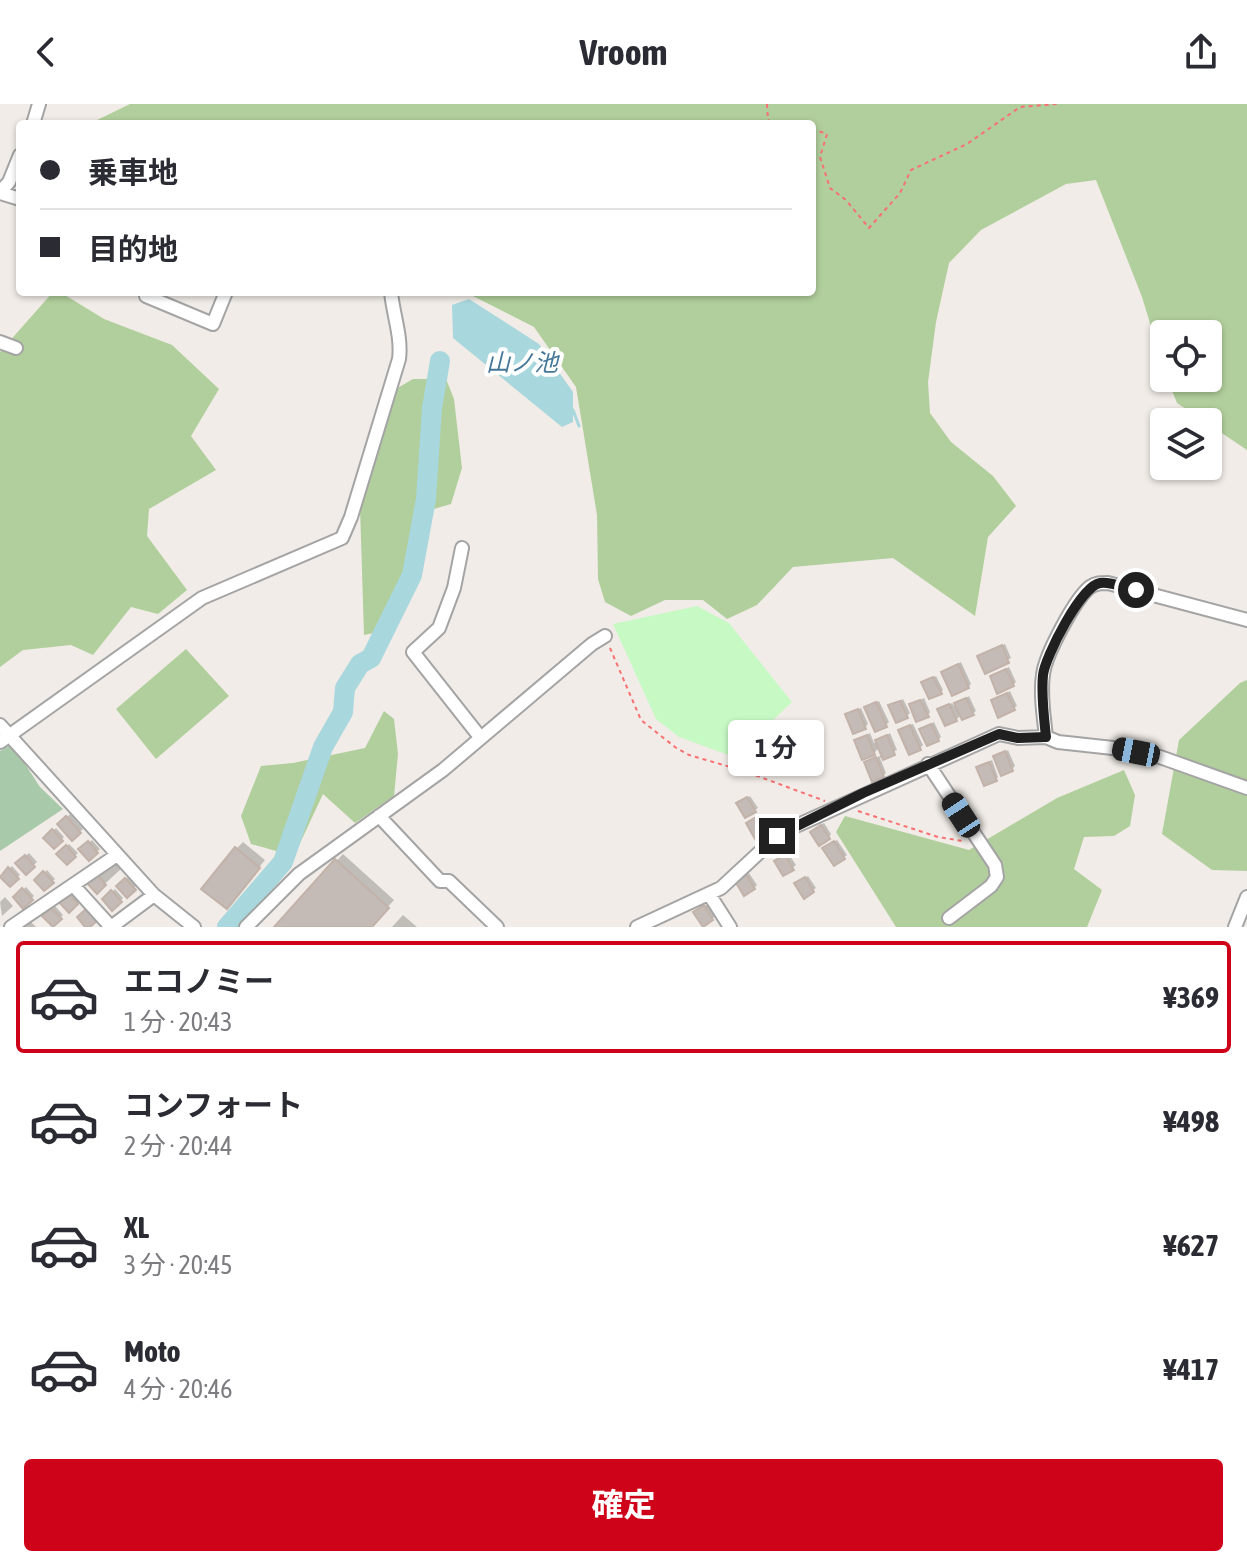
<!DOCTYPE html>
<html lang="ja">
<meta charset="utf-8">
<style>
:root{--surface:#fff;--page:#f2f2f3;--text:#2b2b33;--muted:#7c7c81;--line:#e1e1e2;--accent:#ce0319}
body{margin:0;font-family:"Asap Condensed","Noto Sans JP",sans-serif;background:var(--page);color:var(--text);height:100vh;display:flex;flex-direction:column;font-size:30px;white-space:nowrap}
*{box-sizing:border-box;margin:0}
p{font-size:26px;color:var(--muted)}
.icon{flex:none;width:44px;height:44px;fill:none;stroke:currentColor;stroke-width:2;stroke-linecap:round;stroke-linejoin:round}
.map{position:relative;height:823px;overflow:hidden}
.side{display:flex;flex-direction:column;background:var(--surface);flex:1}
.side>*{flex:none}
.hud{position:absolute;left:16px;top:16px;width:800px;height:176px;border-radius:8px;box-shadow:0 2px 6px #0004;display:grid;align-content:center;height:176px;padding:0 24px;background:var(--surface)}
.buttons{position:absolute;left:1150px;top:216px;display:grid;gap:16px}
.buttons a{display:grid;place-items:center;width:72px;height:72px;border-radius:8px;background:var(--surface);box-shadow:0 2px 6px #0004;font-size:40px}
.end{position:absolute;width:36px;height:36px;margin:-18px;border:10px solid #202020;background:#fff;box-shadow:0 0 0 4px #fff}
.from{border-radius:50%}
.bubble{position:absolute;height:56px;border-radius:8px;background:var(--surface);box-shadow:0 2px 6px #0004;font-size:26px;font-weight:700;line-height:56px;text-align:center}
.car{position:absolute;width:24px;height:48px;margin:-24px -12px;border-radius:10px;box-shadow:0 0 6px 2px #0007;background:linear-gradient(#222 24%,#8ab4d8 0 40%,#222 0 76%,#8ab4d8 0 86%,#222 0)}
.hud b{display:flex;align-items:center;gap:28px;height:76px;font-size:30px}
.hud b+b{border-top:2px solid var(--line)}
.hud i{width:20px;height:20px;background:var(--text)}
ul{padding:14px 0 0;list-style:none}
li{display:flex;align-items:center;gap:24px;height:112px;margin:0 16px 12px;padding:0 8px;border:4px solid transparent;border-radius:8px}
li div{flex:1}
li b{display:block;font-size:30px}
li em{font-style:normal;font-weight:700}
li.selected{border-color:var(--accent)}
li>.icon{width:72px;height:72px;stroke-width:1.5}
.button{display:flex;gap:16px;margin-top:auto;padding:16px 24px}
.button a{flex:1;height:92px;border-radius:8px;background:var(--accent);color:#fff;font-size:32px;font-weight:700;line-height:92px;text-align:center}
header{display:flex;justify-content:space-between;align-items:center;height:104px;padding:0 24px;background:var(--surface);font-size:36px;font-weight:700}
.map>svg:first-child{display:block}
.forest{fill:#b1cf9c}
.cemetery{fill:#a8c9aa}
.park{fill:#c7f9c5}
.water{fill:#a8d7dd}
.shadow{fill:#0003}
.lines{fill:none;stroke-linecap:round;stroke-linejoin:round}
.stream{stroke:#a8d7dd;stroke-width:3}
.river{stroke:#a8d7dd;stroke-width:20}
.building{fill:#c5bbb6;stroke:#c2b2a9;stroke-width:2}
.minor-casing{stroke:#a4a4a4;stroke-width:16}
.path{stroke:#f87071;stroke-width:2;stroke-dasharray:4 4;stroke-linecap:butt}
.minor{stroke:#fff;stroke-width:12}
.route{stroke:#202020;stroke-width:10}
.labels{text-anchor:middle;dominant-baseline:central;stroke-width:8;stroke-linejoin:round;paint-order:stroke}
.water-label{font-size:24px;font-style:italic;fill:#447797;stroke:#fff}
</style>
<header><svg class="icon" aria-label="back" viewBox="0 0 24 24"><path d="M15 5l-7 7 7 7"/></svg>Vroom<svg class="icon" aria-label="share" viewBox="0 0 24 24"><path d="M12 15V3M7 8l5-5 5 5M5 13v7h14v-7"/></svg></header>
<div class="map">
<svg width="1247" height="823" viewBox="0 0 1247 823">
<rect width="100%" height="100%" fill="#f1ece7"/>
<!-- forest -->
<path class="forest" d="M130,0H1247V346L1177,299L1167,274H1208V230H1164V265L1142,193L1096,76L1066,80L981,126L949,159L936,218L928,278L930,309L951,338L993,372L1016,402L988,433L975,512L893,454L793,463L757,501L727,515L703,496H665L631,512L605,498L598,475L597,411L576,283L534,223L465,188H812V20H89Z
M53,188H60L104,215L172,241L219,285L191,332L216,366L149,405L147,432L187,486L158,510L131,503L93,551L71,541L23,546L0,563V248Z
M413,275H446L454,295L462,364L451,400L420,409L397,524L364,531L360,403L368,341L382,293Z
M186,545L229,592L156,655L116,605Z
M1247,576V767L1212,766L1162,730L1179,636L1240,579Z
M384,607L394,615L398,650L394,692L355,719L323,690L294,752L251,740L241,712L261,662L293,659L365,644Z
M1124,666L1135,691L1130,722L1114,732L1084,733L1074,765L1102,786L1087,823H896L836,728L845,712L969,746L1057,694Z"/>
<!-- cemetery -->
<path class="cemetery" d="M12,640L40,683L63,705L0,747V647Z"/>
<!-- park -->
<path class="park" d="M697,502L729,519L792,598L734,653L679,633L656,615L613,520Z"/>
<!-- water -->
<path class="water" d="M469,195L539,240L573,288V318L562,323L453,234L452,201Z"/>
<!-- shadow -->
<path class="shadow" d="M1005,540L1011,554L986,567L979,552Z
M961,558L971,580L968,583L943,568Z
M1009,563L1016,578L1013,581L995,570Z
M936,572L943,586L940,589L924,578Z
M1010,587L1017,602L1014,604L993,597Z
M969,592L976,607L973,609L962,610L956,616L939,605L952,599L954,602Z
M924,594L930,608L928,611L911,601Z
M903,595L910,609L907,612L890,602Z
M879,597L889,618L886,621L869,601Z
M861,604L868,620L865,623L848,611Z
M934,618L941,633L938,636L921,625Z
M913,620L923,641L920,644L903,624Z
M870,629L874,639L890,629L897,646L880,654L886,669L883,672L869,656L883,651L880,643L874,649L857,636Z
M1008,646L1015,662L1012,665L995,653Z
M992,656L998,673L995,676L978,663Z
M750,692L758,704L755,706L742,697Z
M70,710L83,725L72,734L60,720Z
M760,712L767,724L764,726L751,717Z
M824,719L831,730L829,733L815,725Z
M56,724L64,733L54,743L46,734Z
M92,736L100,745L89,754L81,746Z
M837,736L847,751L844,753L827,742Z
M243,738L265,756L233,796L236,745Z
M69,740L78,749L67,759L59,750Z
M29,749L37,758L26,768L18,759Z
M788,749L796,761L784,770L780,755Z
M343,750L394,796L370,823H277Z
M113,756L121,765L97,787L89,778Z
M12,762L20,771L10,780L2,772Z
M47,766L55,775L44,785L36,776Z
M749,769L757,781L754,784L740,774Z
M129,772L137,781L127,791L119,782Z
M808,772L816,784L804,792L800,777Z
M26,783L34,792L24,802L15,793Z
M115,785L123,794L113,804L105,795Z
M71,787L80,796L69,806L61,797Z
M5,793L13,802L2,812L0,798Z
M708,800L715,812L712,815L699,805Z
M55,802L63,811L53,821L44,812Z
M403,811L417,823H392Z
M29,816L36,823H21Z"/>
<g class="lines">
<!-- stream -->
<path class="stream" d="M573,306L579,322"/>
<!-- river -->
<path class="river" d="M227,823L283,758L323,643L343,608L345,584L360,560L371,554L412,471L426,395L432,304L440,257"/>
</g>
<!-- building -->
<path class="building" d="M1002,541L1009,559L985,570L977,552Z
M958,560L969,584L952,592L941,568Z
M1006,565L1014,582L997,590L990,572Z
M933,573L942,590L929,595L921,578Z
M1007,589L1015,606L998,614L991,596Z
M966,594L974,611L962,616L954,599Z
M920,596L929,613L916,618L909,600Z
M900,597L908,614L896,619L888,601Z
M876,598L887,623L875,628L864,603Z
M949,600L957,617L945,622L937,605Z
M858,605L866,625L853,630L845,610Z
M931,620L939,637L927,642L919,625Z
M910,621L921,646L909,651L898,626Z
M867,631L875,651L862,656L854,636Z
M887,631L895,651L883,656L875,636Z
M1005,647L1013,667L1001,672L993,652Z
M876,653L884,673L872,678L864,658Z
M989,658L997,677L984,682L976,663Z
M747,693L756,708L745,714L736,699Z
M66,712L81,729L72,737L57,720Z
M756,713L766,728L755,735L746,719Z
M821,721L830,735L819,742L810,728Z
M52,725L63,737L54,745L43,734Z
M88,737L98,749L89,757L78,745Z
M834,737L845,755L834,762L822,744Z
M66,741L76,753L67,761L56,750Z
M235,743L260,764L227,805L201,785Z
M25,751L35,763L26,771L15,759Z
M785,751L794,766L783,772L774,757Z
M335,755L389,804L372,823H274Z
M8,763L19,775L10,783L0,773Z
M43,767L54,779L44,787L34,776Z
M96,769L106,781L97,790L86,778Z
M746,770L755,785L744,792L735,777Z
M805,773L814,788L804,795L794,779Z
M125,774L136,786L127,794L116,782Z
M22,784L33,796L23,805L13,793Z
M111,786L122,798L112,807L102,795Z
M67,788L78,800L69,809L58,797Z
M704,801L713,816L703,823L693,808Z
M51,804L62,815L53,823L42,812Z
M86,805L97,817L90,823H85L77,813Z"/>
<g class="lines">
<!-- minor casing -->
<g class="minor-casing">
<path id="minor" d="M33,20L39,0
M0,88L9,78L20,51
M0,89L20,95
M148,188L146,192L213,220L226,188
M0,238L16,244
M462,444L454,484L439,524L413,548L480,633
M0,621L154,791L194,823
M1046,633C1044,614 1040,590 1043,571C1045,551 1075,495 1090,483C1096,479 1101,479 1108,479L1247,516
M0,638L202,494L342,434L351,413L399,255C402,233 393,210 391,188
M928,660L995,761L997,773L991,782L949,814
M379,712L440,777H449L497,823
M73,781L111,823
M709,790L730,823
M11,823L117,751
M111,823L154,791
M246,823L299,770L443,666L592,540L605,532
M637,823L721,784L777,732L796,722L999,630L1018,634L1046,633L1058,638L1113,644L1160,653L1247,684
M1235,823L1247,793"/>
</g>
<!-- path -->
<path class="path" d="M767,0L768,16L777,20
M812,25L827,30L820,53L830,84L846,96L869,124L900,89L911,66L967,40L1020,3L1057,0
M610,544L641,616L675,643L689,651L744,667L825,697
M858,707L938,733L963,737"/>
<!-- minor -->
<use href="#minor" class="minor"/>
</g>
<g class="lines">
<!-- route -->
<path class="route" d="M777,732L863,689L999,630L1018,634L1046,633C1044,614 1041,591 1043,571C1045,553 1081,482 1100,479C1110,477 1125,484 1136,486"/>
</g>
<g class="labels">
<!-- water labels -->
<g class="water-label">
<text x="522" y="258">山ノ池</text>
</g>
</g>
</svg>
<div class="buttons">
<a><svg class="icon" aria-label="locate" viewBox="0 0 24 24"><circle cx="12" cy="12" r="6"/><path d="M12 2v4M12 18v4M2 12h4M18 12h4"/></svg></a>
<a><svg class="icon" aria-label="layers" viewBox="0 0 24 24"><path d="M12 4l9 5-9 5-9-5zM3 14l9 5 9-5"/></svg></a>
</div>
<i class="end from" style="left:1136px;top:486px"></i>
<i class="end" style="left:777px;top:732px"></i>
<div class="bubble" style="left:728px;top:616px;width:96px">1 分</div>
<i class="car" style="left:1136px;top:648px;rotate:281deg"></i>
<i class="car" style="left:961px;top:711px;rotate:327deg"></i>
<div class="hud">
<b><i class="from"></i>乗車地</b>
<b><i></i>目的地</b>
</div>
</div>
<section class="side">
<ul>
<li class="selected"><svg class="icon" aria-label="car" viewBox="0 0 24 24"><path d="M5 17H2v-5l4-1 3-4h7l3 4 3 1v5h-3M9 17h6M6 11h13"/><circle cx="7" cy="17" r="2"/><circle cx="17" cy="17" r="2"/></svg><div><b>エコノミー</b><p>1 分 · 20:43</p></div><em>¥369</em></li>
<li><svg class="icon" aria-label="car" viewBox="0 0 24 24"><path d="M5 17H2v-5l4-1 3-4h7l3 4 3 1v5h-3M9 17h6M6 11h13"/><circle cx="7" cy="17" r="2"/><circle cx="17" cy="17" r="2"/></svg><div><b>コンフォート</b><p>2 分 · 20:44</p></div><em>¥498</em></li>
<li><svg class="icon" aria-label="car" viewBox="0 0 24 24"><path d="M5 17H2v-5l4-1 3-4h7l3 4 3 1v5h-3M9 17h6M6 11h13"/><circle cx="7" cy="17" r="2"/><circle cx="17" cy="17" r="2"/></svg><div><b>XL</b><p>3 分 · 20:45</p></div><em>¥627</em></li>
<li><svg class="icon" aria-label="car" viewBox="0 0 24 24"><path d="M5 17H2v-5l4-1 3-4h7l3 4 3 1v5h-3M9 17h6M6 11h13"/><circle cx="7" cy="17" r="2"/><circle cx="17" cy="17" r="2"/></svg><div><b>Moto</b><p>4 分 · 20:46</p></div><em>¥417</em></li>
</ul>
<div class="button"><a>確定</a></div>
</section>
